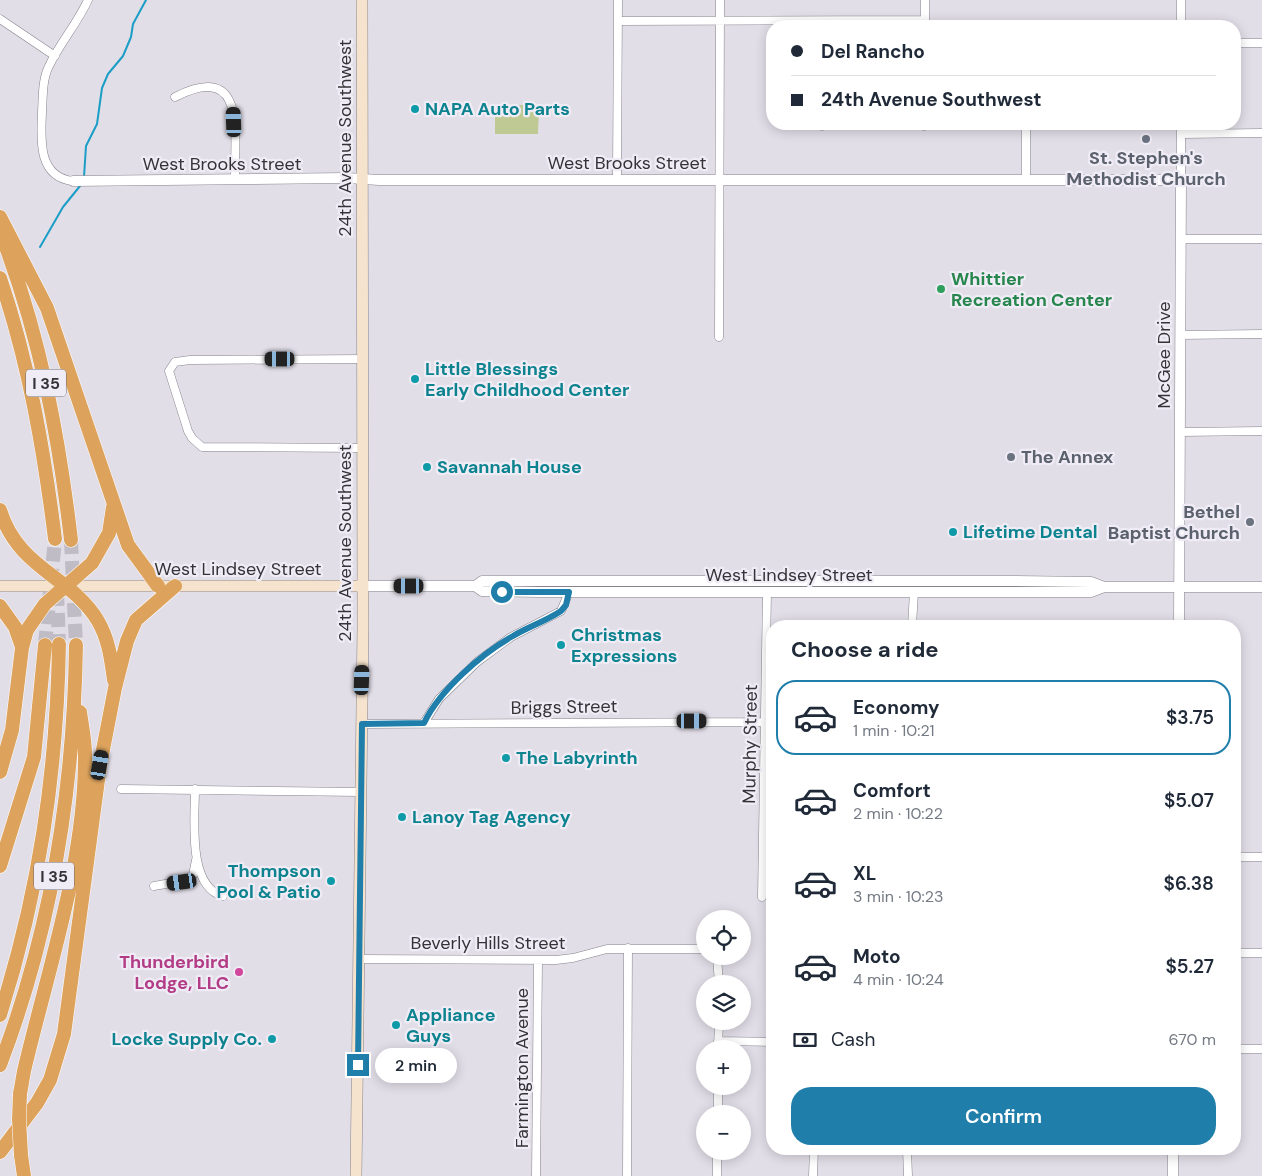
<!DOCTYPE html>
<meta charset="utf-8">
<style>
:root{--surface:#fff;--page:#f6f6f7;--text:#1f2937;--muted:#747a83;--line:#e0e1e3;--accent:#1f7eaa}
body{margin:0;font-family:"DM Sans",sans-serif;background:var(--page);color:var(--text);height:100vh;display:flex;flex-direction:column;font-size:19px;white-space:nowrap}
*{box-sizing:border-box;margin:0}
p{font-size:16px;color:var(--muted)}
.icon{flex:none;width:28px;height:28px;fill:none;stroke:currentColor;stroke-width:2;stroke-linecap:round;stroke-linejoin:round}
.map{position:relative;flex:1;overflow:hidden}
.panel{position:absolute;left:766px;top:620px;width:475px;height:535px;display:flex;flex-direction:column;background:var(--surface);border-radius:20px;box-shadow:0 2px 12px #0003}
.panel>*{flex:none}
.guide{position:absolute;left:766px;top:20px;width:475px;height:110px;border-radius:20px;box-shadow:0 2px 12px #0003;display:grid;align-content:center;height:110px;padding:0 25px;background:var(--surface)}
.buttons{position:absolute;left:696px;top:910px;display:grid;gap:10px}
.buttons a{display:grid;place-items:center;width:55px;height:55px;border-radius:50%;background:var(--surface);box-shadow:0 2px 12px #0003;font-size:25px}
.end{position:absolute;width:22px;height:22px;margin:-11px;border:6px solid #1f7eaa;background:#fff;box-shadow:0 0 0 2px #fff}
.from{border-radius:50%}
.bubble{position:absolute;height:35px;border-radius:18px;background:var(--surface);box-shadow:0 2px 12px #0003;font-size:16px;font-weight:600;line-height:35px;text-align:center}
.car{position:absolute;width:15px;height:30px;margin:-15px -8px;border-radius:6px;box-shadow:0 0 4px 1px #0007;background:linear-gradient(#222 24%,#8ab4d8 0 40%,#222 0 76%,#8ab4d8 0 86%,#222 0)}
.guide b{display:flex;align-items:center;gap:18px;height:48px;font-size:19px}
.guide b+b{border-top:1px solid var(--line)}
.guide i{width:12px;height:12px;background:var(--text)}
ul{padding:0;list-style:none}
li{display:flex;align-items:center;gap:15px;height:75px;margin:0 10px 8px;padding:0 15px;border:2px solid transparent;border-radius:20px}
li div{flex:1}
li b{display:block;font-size:19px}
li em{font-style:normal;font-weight:600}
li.current{border-color:var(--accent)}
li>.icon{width:45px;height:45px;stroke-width:1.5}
h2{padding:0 25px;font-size:22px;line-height:60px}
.pay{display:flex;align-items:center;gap:12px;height:55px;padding:0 25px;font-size:19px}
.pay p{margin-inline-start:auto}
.primary-button{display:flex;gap:10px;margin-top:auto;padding:10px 25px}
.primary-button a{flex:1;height:58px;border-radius:20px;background:var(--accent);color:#fff;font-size:20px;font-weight:600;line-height:58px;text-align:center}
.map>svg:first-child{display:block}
.green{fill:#bfc994}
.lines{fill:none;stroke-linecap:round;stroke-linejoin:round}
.stream{stroke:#1b9ec6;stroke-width:2}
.motorway-tunnel{stroke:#bfbcc5;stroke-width:14;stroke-dasharray:14 7;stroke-linecap:butt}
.minor-casing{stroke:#86838c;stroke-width:9}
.tertiary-casing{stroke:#86838c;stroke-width:11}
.secondary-casing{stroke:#86838c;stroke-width:12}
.motorway-casing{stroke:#fff;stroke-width:15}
.minor{stroke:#fff;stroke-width:8}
.tertiary{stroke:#fff;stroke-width:10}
.secondary{stroke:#f5e3ce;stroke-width:11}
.motorway{stroke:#dda35d;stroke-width:14}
.motorway-bridge-casing{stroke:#fff;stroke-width:15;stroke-linecap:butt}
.motorway-bridge{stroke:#dda35d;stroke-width:14}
.route{stroke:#1f7eaa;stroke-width:6}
.culture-dot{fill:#0f9aa8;stroke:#efecf6;stroke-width:2}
.worship-dot{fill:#6b7280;stroke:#efecf6;stroke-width:2}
.leisure-dot{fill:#2e9e5b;stroke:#efecf6;stroke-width:2}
.hotel-dot{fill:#d1479c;stroke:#efecf6;stroke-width:2}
.labels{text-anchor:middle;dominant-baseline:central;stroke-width:4.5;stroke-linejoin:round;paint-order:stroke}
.shield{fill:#efecf6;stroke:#6d6a70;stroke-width:1}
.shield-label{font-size:16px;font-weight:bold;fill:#353337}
.culture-label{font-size:18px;font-weight:bold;fill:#0d838f;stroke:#efecf6;text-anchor:start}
.street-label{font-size:18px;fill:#353337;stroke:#efecf6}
.worship-label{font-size:18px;font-weight:bold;fill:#5b616d;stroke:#efecf6}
.leisure-label{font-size:18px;font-weight:bold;fill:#27864d;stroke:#efecf6;text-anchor:start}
.hotel-label{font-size:18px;font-weight:bold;fill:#b23c85;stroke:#efecf6;text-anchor:end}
</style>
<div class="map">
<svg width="1262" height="1176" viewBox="0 0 1262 1176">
<rect width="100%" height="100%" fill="#e2dee8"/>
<!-- green -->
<path class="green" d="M495,105H536L539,108L538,134H495Z"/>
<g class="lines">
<!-- stream -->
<path class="stream" d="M84,177L86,146L97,124L102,88L108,74L123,56L131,37L133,24L146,0
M40,247L63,207L80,186"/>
<!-- motorway-tunnel -->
<path class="motorway-tunnel" d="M71,540L76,645
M57,592L59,644
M45,645L55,539"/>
<!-- minor casing -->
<g class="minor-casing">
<path id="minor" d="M925,0V26
M1181,0V26
M0,19L55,56
M618,21L925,20
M1235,43H1262
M175,97C248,60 234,135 235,179
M822,124V126
M1026,124V180
M924,126V124
M1181,134L1262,133
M617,179L618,0
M1181,180V124
M73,181C37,177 41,138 42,112C43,97 42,80 49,66C60,43 77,24 88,0
M1181,239H1262
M1180,335L1262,334
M719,337L720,0
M1181,432L1262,431
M362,448L202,447L192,438L188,431L169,371L175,362L190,360L363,359
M912,626L914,592
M424,723L439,699L477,662L511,637L561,611L569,592
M362,724L766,722
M121,789L361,792
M195,789C195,818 187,887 223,896
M1235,857H1262
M154,886L188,880L193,875L196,860
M762,897L767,592
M1235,953H1262
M717,956L719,984
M360,959L556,960L573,958L607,949H705
M718,1041L772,1042
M718,1049L719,1021
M1235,1049H1262
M718,1114V1086
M907,1149L908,1176
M536,1176L538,960
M627,1176L628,948
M717,1176V1151
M813,1176L814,1149"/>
</g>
<!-- tertiary casing -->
<g class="tertiary-casing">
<path id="tertiary" d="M73,181L347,178L379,180H1181L1179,626
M363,586H475L482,581H1012L1091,582L1104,587H1262
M475,586L482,591L540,592H1091L1104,587
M1173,1176V1149"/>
</g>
<!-- secondary casing -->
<g class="secondary-casing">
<path id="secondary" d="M0,586H363
M356,1176L363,627L362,0"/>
</g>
<!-- motorway casing -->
<g class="motorway-casing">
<path id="motorway" d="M0,217L47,308L128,545L158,586
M3,239C40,336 59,437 71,540
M0,278C29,363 44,451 55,539
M0,510C18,569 71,576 98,621C109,640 111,659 114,680
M0,606L15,627L22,647
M0,772L12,730L22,648L27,630L45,604L92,563L109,533L113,507
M0,866L34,757L45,645
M0,1015C39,892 57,773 59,644
M0,1065C51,931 74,789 76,645
M20,1094L24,1071C48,969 86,859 85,754C85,740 82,726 80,712
M0,1152L37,1103L50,1080L64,1034L100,765L115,688L127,641L136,620L175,586
M21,1155L24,1176"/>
</g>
<!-- minor -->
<use href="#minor" class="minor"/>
<!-- tertiary -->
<use href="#tertiary" class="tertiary"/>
<!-- secondary -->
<use href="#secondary" class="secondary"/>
<!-- motorway -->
<use href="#motorway" class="motorway"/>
<!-- motorway-bridge casing -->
<g class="motorway-bridge-casing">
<path id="motorway-bridge" d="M20,1094L19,1119L21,1155"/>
</g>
<!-- motorway-bridge -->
<use href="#motorway-bridge" class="motorway-bridge"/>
</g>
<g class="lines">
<!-- route -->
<path class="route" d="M358,1065L362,724L424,723C440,690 481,654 513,636C528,627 546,621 561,611L566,605L569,592H502"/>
</g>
<!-- markers -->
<g class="culture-dot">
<circle cx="415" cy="109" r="5"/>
<circle cx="415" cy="379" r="5"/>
<circle cx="427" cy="467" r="5"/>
<circle cx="953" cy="532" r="5"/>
<circle cx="561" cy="645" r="5"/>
<circle cx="506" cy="758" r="5"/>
<circle cx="402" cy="817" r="5"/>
<circle cx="331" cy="881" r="5"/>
<circle cx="396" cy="1025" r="5"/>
<circle cx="272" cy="1039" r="5"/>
</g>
<g class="worship-dot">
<circle cx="1146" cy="139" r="5"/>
<circle cx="1011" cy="457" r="5"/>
<circle cx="1250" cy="522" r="5"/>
</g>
<circle class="leisure-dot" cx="941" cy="289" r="5"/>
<circle class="hotel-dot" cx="239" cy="972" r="5"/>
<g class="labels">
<!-- shield labels -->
<g class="shield">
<rect x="26" y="369.5" width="40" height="27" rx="4"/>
<rect x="34" y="862.5" width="40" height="27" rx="4"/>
</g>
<g class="shield-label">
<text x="46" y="383">I 35</text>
<text x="54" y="876">I 35</text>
</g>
<!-- culture labels -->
<g class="culture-label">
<text x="425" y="109">NAPA Auto Parts</text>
<text x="425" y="369">Little Blessings<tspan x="425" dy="21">Early Childhood Center</tspan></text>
<text x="437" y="467">Savannah House</text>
<text x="963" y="532">Lifetime Dental</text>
<text x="571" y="635">Christmas<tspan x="571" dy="21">Expressions</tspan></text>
<text x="516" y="758">The Labyrinth</text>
<text x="412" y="817">Lanoy Tag Agency</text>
<text x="321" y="871" text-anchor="end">Thompson<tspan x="321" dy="21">Pool &amp; Patio</tspan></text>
<text x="406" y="1015">Appliance<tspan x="406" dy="21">Guys</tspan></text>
<text x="262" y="1039" text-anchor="end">Locke Supply Co.</text>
</g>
<!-- street labels -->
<g class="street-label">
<text transform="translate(345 138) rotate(-90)">24th Avenue Southwest</text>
<text x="627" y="163">West Brooks Street</text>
<text x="222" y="164">West Brooks Street</text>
<text transform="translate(1164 355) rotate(-90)">McGee Drive</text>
<text transform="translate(345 543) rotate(-90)">24th Avenue Southwest</text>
<text x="238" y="569">West Lindsey Street</text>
<text x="789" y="575">West Lindsey Street</text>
<text transform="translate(564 707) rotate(-1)">Briggs Street</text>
<text transform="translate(750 744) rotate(-89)">Murphy Street</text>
<text x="488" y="943">Beverly Hills Street</text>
<text transform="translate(522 1068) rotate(-90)">Farmington Avenue</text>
</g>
<!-- worship labels -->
<g class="worship-label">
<text x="1146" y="158">St. Stephen's<tspan x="1146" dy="21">Methodist Church</tspan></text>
<text x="1021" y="457" text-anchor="start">The Annex</text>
<text x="1240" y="512" text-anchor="end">Bethel<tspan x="1240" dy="21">Baptist Church</tspan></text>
</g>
<!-- leisure labels -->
<g class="leisure-label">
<text x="951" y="279">Whittier<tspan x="951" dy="21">Recreation Center</tspan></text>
</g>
<!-- hotel labels -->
<g class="hotel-label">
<text x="229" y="962">Thunderbird<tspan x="229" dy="21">Lodge, LLC</tspan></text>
</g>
</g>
</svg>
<div class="buttons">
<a><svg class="icon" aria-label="locate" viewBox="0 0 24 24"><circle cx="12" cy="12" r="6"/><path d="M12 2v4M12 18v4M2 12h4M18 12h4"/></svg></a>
<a><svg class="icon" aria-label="layers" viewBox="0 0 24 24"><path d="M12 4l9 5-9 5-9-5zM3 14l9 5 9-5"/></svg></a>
<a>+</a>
<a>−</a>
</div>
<i class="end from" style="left:502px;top:592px"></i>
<i class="end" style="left:358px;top:1065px"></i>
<div class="bubble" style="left:375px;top:1048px;width:82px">2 min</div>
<i class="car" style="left:234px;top:122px;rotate:358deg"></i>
<i class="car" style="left:280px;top:359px;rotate:270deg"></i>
<i class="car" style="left:409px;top:586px;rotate:270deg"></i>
<i class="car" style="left:362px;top:680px;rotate:2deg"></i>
<i class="car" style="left:692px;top:721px;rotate:90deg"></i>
<i class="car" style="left:100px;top:765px;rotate:10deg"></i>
<i class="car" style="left:182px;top:882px;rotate:262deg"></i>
<div class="guide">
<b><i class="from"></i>Del Rancho</b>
<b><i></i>24th Avenue Southwest</b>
</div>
<section class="panel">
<h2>Choose a ride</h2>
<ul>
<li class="current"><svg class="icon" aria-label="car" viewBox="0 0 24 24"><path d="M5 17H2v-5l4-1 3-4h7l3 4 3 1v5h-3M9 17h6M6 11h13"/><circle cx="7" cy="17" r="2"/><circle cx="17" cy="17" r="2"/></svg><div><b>Economy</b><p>1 min · 10:21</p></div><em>$3.75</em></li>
<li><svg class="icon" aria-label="car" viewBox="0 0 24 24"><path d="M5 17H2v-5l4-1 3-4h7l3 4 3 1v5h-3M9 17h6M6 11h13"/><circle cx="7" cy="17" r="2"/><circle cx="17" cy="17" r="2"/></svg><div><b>Comfort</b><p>2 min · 10:22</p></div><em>$5.07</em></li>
<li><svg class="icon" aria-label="car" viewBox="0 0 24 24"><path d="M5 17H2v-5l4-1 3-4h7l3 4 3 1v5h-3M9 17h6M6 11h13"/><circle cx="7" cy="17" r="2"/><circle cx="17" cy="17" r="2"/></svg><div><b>XL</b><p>3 min · 10:23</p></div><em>$6.38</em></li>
<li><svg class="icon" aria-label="car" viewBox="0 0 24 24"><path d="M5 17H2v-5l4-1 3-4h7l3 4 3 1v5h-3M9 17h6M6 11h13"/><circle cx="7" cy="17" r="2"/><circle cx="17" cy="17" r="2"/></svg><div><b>Moto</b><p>4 min · 10:24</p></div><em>$5.27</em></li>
</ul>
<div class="pay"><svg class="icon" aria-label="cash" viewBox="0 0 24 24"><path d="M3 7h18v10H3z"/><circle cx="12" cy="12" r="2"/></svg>Cash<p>670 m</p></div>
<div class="primary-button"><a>Confirm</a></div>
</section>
</div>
